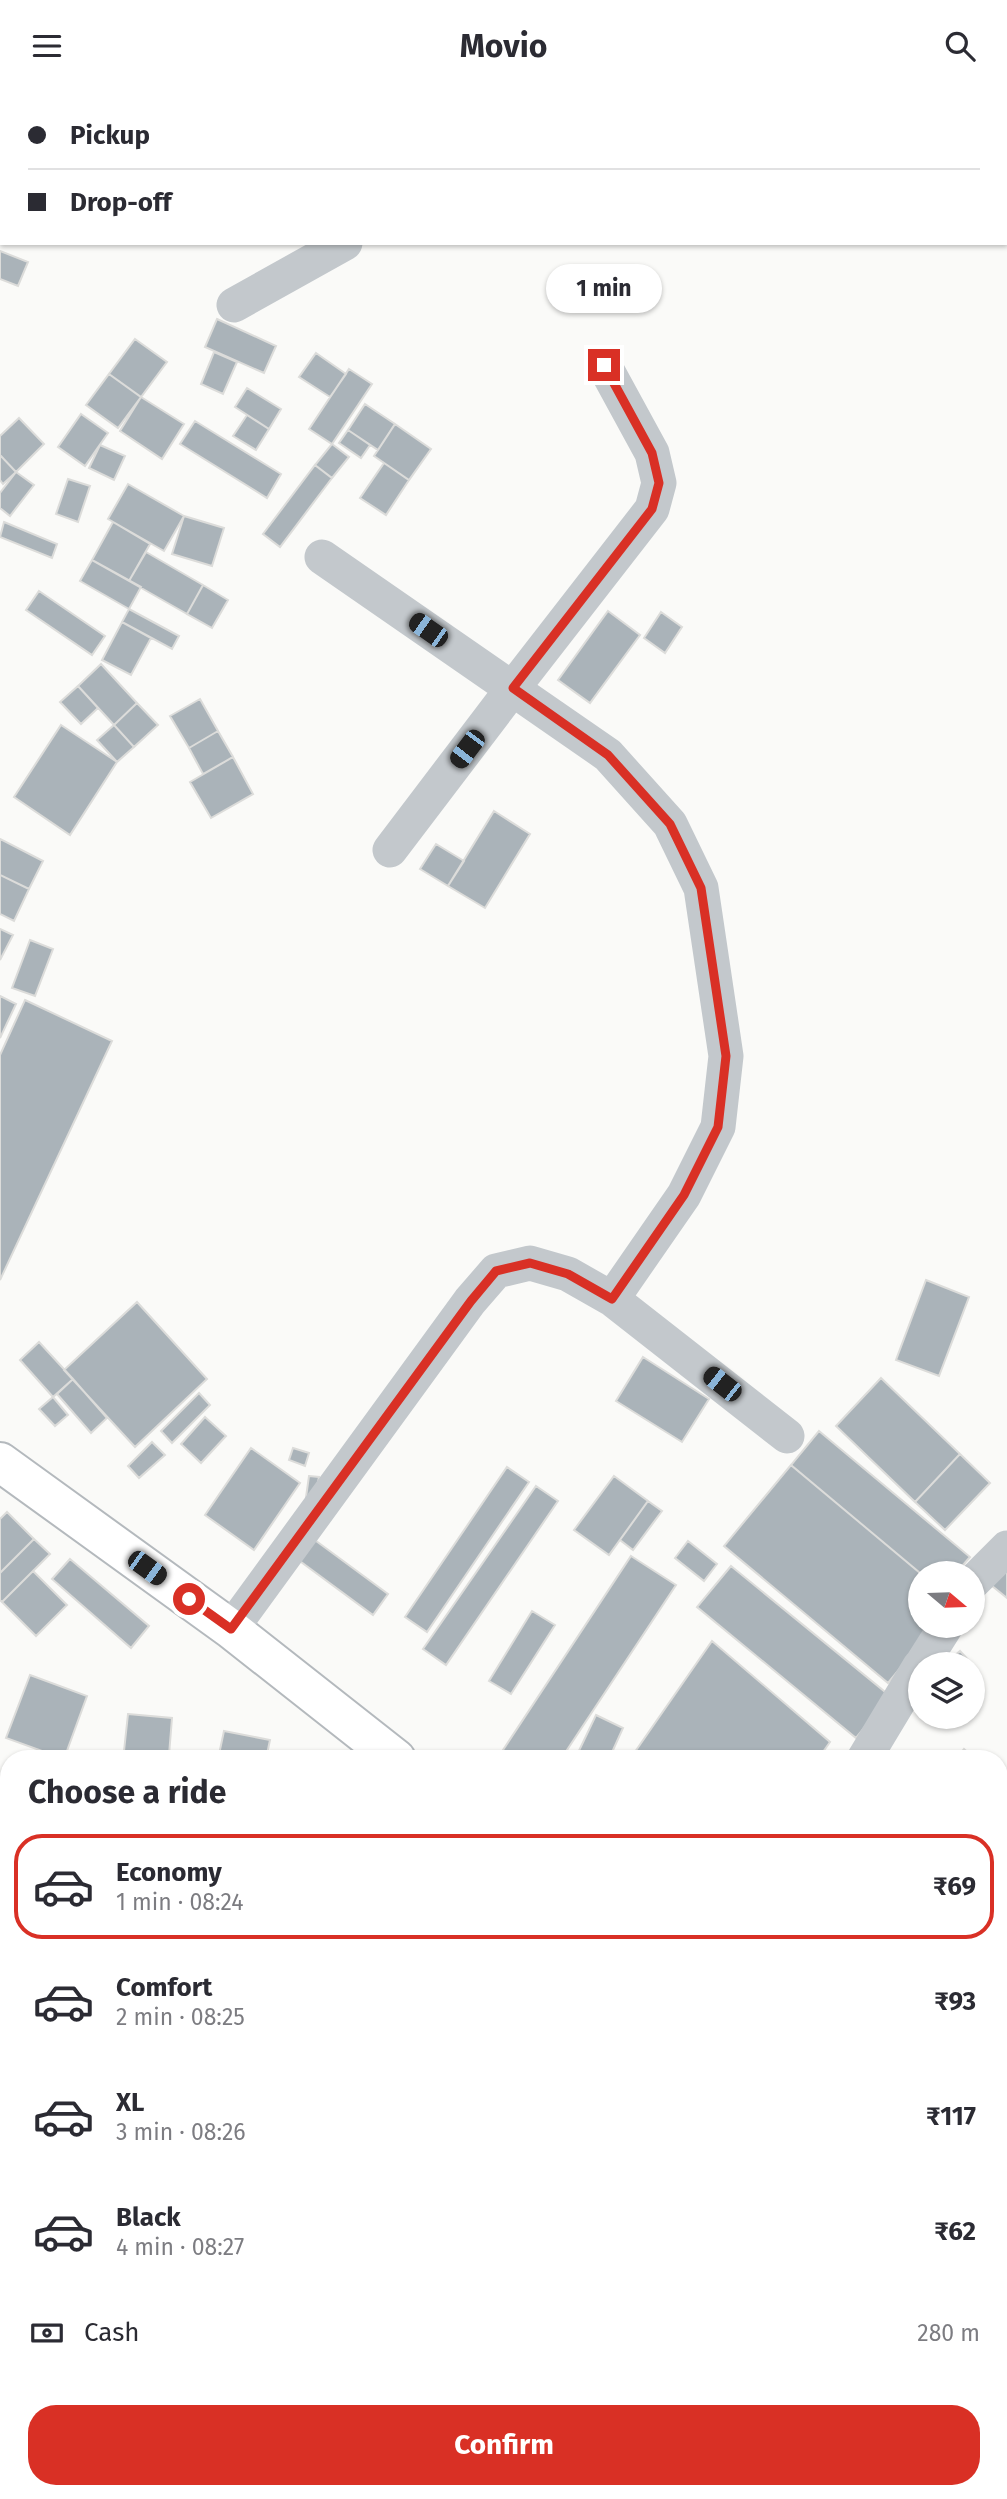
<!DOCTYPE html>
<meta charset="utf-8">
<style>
:root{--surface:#fff;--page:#f7f7f7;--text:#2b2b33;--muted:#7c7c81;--line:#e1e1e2;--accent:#d93025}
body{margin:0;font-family:"Fira Sans",sans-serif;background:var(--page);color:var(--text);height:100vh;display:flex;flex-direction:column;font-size:26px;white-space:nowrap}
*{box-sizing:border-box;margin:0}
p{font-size:23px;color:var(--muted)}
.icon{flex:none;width:38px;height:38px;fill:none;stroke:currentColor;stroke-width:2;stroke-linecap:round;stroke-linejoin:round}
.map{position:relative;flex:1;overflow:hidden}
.details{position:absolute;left:0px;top:1659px;width:1008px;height:749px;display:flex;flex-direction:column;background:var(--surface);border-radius:28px 28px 0 0;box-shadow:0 2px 5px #0004}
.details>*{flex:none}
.top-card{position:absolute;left:0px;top:0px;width:1008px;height:154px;box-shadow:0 2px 5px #0004;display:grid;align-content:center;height:154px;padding:0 28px;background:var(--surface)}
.needle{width:46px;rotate:109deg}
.controls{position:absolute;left:908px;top:1470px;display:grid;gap:14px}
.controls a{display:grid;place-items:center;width:77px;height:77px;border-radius:50%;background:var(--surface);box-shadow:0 2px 5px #0004;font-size:35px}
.end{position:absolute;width:32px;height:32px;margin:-16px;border:9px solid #d93025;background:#fff;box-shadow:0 0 0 4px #fff}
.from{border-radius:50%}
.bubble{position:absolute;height:49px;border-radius:24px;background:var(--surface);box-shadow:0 2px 5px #0004;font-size:23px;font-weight:700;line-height:49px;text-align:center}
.car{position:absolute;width:21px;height:42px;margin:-21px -10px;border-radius:9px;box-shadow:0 0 5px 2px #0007;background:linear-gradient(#222 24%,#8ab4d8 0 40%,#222 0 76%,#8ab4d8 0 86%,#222 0)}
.top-card b{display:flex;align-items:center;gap:24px;height:66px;font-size:26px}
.top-card b+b{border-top:2px solid var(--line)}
.top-card i{width:18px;height:18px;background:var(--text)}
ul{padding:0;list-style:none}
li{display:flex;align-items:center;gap:21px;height:105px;margin:0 14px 10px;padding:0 14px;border:4px solid transparent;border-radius:28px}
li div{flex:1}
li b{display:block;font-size:26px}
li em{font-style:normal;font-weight:700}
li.current{border-color:var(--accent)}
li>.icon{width:63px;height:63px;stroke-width:1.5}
h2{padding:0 28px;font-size:32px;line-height:84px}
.pay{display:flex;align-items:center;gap:18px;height:77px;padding:0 28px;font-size:26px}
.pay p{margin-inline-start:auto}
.cta{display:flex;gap:14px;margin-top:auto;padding:14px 28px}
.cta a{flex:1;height:80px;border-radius:28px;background:var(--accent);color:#fff;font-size:28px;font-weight:700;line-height:80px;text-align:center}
header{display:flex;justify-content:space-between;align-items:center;height:91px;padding:0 28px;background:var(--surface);font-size:32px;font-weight:700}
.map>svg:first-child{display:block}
.building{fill:#aab3b9;stroke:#dcdcda;stroke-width:2}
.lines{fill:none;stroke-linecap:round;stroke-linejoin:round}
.highway-casing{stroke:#b4b9bd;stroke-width:42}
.street{stroke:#c3c8cc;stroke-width:35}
.highway{stroke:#fff;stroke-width:38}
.route{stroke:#d93025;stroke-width:9}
</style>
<header><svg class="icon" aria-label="menu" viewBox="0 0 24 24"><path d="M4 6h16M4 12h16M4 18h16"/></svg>Movio<svg class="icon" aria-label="search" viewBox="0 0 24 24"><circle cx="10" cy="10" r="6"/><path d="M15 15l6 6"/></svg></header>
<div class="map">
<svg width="1007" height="2408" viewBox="0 0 1007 2408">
<rect width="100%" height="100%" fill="#fafaf8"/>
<!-- building -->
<path class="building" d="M0,160L28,171L18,195L0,188Z
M217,228L276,255L264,282L205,256Z
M135,248L167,271L141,306L109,283Z
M214,261L237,271L223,303L201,293Z
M316,262L346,283L330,306L299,286Z
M349,278L372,293L332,353L309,338Z
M109,283L141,306L118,337L86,314Z
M247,297L281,318L269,338L235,316Z
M141,306L184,333L162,368L120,340Z
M365,313L395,333L378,359L348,339Z
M81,323L108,342L85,375L58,356Z
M247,324L269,338L256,359L233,345Z
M19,327L44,353L16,381L0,364V345Z
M195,330L281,383L267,407L180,353Z
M395,333L431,358L409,389L374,365Z
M348,339L370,354L361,367L339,352Z
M332,353L349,366L332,387L315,374Z
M100,354L125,365L114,389L89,377Z
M0,364L16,381L3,393L0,389Z
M384,372L409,389L386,424L360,407Z
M315,374L332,387L280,456L263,443Z
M16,381L34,394L10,425L0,417V402Z
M68,388L90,395L78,431L56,423Z
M128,393L184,425L164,460L108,428Z
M184,425L224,437L212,475L172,463Z
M4,431L57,453L52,467L0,446Z
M113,431L150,453L129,490L92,469Z
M146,461L203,494L187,523L129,490Z
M92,469L141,496L129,518L80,490Z
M203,494L228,509L212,537L187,523Z
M39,500L105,545L92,564L26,519Z
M129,518L179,545L172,558L122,531Z
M608,520L640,544L590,612L558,589Z
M661,521L682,536L665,562L644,547Z
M122,531L151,547L131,584L102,569Z
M101,573L137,612L114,634L78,595Z
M78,595L98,617L81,633L60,611Z
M200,608L218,640L189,657L170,625Z
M137,612L158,634L134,656L114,634Z
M61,634L117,671L70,744L14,706Z
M114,634L134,656L117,671L97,649Z
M218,640L233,666L203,683L189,657Z
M233,666L253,703L211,727L190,691Z
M494,720L530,743L485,817L448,795Z
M0,748L43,770L29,798L0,784Z
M436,753L464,770L448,795L420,778Z
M0,784L29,798L14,830L0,823Z
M0,838L13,844L0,869Z
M30,849L53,858L35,905L12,897Z
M0,905L16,913L0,947Z
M25,909L112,950L0,1189V964Z
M926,1189L969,1206L939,1285L896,1269Z
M137,1211L207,1288L135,1356L64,1279Z
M39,1251L73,1288L53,1306L20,1269Z
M643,1266L709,1308L682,1351L616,1310Z
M881,1287L960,1363L915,1411L836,1335Z
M73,1288L107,1327L91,1342L57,1303Z
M199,1302L210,1314L172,1352L161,1340Z
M53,1306L68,1324L55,1335L39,1318Z
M205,1326L226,1345L201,1372L181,1353Z
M819,1340L970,1466L956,1482H920L791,1374Z
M152,1351L165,1364L139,1387L128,1375Z
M251,1357L300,1392L254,1459L205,1424Z
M293,1357L309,1362L305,1375L289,1369Z
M960,1363L990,1392L945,1439L915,1411Z
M791,1374L920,1482V1535H935L888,1592L724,1455Z
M507,1376L529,1391L427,1541L405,1526Z
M309,1385L319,1386L315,1407L306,1406Z
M614,1385L648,1410L609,1464L574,1439Z
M536,1395L558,1410L446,1574L423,1558Z
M648,1410L662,1420L633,1459L620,1449Z
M7,1421L34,1448L0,1482V1428Z
M308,1444L388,1503L373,1524L293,1465Z
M34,1448L50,1463L2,1511L0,1509V1482Z
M688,1450L717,1473L704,1490L675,1467Z
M631,1465L676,1494L561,1668H509L501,1662Z
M70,1468L149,1535L131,1557L52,1488Z
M731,1475L890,1605L856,1647L697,1516Z
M1007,1476V1507L986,1490Z
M33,1480L67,1514L36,1545L2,1511Z
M532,1520L555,1534L511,1603L489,1590Z
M712,1550L830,1651L818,1668H630Z
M960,1560L972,1573H945Z
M30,1584L87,1605L64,1668L6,1647Z
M128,1623L172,1627L169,1664L124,1660Z
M596,1624L623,1637L609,1668H575Z
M224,1640L270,1649L266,1668H218Z
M964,1658L975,1668H956Z
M124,1660L131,1668H116Z
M1004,1692L1007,1693V1732L999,1728V1703Z
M1004,1740L1007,1742V1771L999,1766V1747Z
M999,1771L1007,1776V1793L1005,1797L999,1793Z
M0,1775L9,1791V1833L0,1838Z
M1007,1807V1833L999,1829V1823Z
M999,1852L1007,1857V1877L999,1873Z
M9,1864V1930L0,1905V1867Z
M999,1873L1007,1877L999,1894Z
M999,2012L1007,2017V2053L999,2048Z
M999,2210L1007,2216V2246L999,2240Z
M1007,2279V2311L999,2306V2290Z
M26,2399H64L65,2408H26Z
M64,2399H83L84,2408H65Z
M143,2399H183L182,2405Z
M246,2399H285L289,2400L287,2408H244Z
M285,2399H329L327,2408Z
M349,2399H395L422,2408H376Z
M440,2399H521L518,2408H470Z
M547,2399H559L577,2408H543Z
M575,2399H609L625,2408H592Z
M635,2399H678L674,2408H630Z
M728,2399H754L750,2408H728L724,2406Z
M182,2405L210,2407L209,2408H182Z"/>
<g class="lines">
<!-- highway casing -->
<g class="highway-casing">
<path id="highway" d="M0,1371L231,1538L396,1668
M999,2121L1007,2125"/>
</g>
<!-- street -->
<path class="street" d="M103,0L108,2
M524,0V2
M158,2L164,0
M234,214L345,152
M322,466L608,664L670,733L701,797L726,965L718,1036L684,1104L612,1208
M390,759L513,597L652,418L659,392L652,362L604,274
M973,1491L1007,1457
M231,1538L470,1210L496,1180L530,1172L568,1183L612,1208L787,1345
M922,1573L946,1535
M864,1668L920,1575
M0,2391L6,2408
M531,2408L537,2399
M863,2408L867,2399"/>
<!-- highway -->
<use href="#highway" class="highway"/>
</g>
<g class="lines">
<!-- route -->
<path class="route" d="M189,1508L231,1538L471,1210L496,1180L530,1172L568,1183L612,1208L684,1104L718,1036L726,965L701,797L670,733L608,664L513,597L652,418L659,392L652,362L604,274"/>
</g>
</svg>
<div class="controls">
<a><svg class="needle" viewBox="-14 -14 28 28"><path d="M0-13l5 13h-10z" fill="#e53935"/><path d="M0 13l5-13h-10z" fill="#7c7c81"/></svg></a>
<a><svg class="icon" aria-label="layers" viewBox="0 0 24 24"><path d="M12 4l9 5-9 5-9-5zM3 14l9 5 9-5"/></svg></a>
</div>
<i class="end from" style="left:189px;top:1508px"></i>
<i class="end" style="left:604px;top:274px"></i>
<div class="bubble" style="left:546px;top:173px;width:116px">1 min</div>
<i class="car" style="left:428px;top:539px;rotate:305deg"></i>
<i class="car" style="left:467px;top:658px;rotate:217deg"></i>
<i class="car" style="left:722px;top:1293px;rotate:308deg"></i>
<i class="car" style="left:147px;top:1477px;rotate:126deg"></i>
<div class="top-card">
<b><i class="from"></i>Pickup</b>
<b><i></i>Drop-off</b>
</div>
<section class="details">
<h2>Choose a ride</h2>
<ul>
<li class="current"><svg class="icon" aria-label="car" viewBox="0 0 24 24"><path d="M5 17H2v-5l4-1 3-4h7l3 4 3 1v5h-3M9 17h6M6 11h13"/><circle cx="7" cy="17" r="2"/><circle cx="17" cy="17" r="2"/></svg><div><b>Economy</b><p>1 min · 08:24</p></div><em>₹69</em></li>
<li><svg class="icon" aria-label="car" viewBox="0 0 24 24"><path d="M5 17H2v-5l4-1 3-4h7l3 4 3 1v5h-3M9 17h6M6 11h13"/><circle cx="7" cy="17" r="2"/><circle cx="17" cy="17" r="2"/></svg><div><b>Comfort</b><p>2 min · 08:25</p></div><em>₹93</em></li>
<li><svg class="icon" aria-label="car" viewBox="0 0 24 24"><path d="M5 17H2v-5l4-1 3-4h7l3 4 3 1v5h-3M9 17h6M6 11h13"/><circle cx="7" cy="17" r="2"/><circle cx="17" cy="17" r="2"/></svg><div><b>XL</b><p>3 min · 08:26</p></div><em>₹117</em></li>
<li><svg class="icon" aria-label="car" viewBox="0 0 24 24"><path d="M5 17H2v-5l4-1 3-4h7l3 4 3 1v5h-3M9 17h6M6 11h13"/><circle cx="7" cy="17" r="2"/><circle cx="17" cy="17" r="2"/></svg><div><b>Black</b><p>4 min · 08:27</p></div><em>₹62</em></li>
</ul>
<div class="pay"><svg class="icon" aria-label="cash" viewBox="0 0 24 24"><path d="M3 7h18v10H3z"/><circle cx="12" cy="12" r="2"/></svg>Cash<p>280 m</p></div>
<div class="cta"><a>Confirm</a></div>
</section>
</div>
